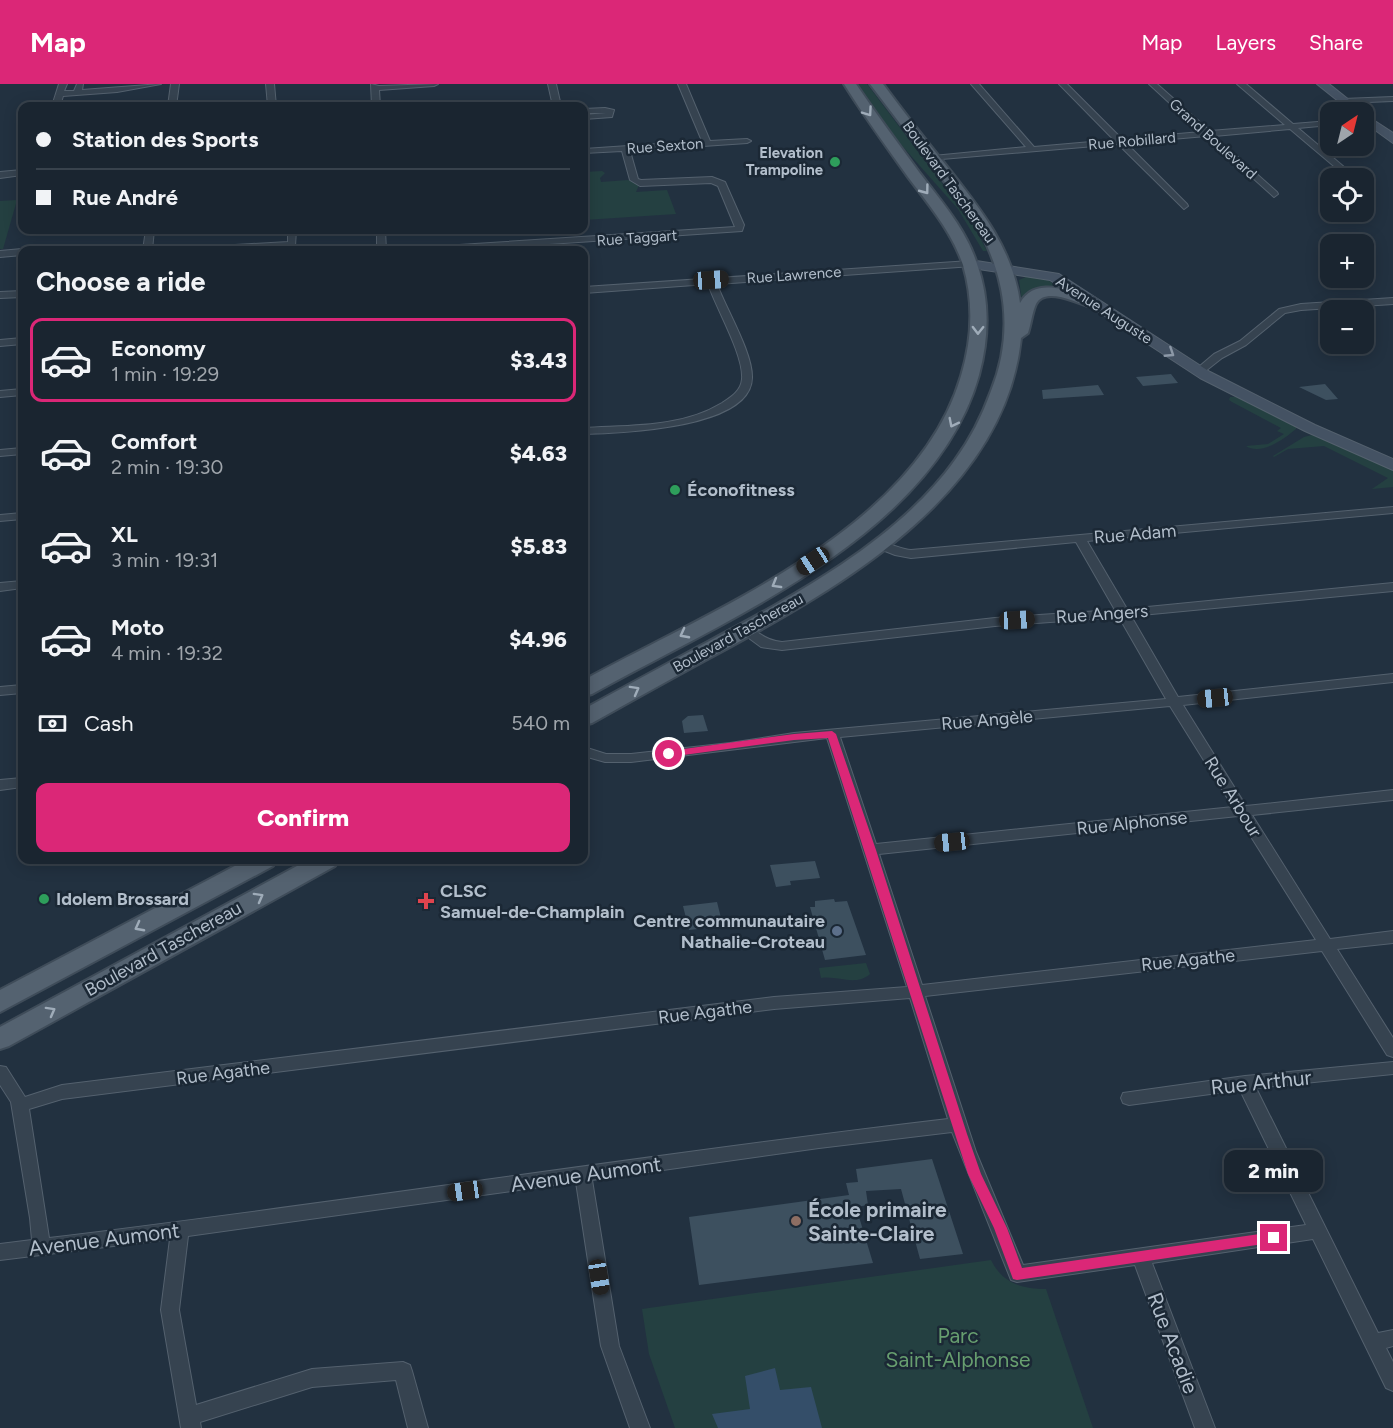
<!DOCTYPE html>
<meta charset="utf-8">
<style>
:root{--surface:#1a2530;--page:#232d38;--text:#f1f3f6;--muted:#9fa5ab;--line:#38424c;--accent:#db2777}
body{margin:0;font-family:Figtree,sans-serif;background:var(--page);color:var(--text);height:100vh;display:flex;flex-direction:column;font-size:22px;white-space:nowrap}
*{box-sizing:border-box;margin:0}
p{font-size:20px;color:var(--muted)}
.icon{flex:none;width:33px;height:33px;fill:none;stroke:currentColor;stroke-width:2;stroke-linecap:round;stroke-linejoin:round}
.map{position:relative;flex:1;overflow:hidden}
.details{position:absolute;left:18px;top:162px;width:570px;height:618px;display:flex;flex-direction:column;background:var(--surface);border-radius:12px;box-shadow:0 3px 15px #0003,0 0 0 2px var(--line)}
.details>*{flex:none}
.banner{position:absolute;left:18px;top:18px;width:570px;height:132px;border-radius:12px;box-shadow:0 3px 15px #0003,0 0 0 2px var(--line);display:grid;align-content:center;height:132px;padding:0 18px;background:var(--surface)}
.needle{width:39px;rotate:35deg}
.fabs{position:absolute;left:1320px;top:18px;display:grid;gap:12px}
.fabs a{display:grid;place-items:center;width:54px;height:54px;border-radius:12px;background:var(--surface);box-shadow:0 3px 15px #0003,0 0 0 2px var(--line);font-size:30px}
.end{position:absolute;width:27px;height:27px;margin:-14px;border:8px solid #db2777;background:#fff;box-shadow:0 0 0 3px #fff}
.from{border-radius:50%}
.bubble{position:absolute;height:42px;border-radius:12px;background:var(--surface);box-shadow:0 3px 15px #0003,0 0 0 2px var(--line);font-size:20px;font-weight:800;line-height:42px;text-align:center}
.car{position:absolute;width:18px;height:36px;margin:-18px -9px;border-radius:8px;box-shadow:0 0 4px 2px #0007;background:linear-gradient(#222 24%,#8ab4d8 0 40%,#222 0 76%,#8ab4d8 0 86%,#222 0)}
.banner b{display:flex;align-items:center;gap:21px;height:57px;font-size:22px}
.banner b+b{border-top:2px solid var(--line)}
.banner i{width:15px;height:15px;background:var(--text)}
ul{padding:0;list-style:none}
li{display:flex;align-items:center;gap:18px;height:84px;margin:0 12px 9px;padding:0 6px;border:3px solid transparent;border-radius:12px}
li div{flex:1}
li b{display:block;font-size:22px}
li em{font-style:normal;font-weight:800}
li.current{border-color:var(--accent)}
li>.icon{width:54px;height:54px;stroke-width:1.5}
h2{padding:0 18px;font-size:27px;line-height:72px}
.pay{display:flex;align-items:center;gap:15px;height:66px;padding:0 18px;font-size:22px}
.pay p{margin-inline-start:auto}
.primary-button{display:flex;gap:12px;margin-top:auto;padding:12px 18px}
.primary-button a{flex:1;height:69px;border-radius:12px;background:var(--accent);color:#fff;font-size:24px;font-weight:800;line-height:69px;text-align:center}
header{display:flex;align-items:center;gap:36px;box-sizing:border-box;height:84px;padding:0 30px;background:var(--accent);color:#fff}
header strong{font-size:28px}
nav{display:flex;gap:33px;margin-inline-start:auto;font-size:21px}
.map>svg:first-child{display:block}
.green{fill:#244041}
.water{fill:#344e69}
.building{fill:#3d505f}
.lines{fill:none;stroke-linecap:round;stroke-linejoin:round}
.minor-casing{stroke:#54616e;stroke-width:2}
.secondary-casing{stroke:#54616e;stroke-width:2}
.primary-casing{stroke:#3f4c59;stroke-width:4}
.minor{fill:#364350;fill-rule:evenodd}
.secondary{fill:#445263;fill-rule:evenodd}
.primary{fill:#546270;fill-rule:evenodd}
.oneway{stroke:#9facb9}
.oneway2{stroke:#8c98a7}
.route{fill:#db2777}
.leisure-dot{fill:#2e9e5b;stroke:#1b2835;stroke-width:2}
.health-dot{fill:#e0444e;stroke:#1b2835;stroke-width:2}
.service-dot{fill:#5c6f8a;stroke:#1b2835;stroke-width:2}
.education-dot{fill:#8d6e63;stroke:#1b2835;stroke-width:2}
.labels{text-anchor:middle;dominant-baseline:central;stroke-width:5;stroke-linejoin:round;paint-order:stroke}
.far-street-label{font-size:15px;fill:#b2becb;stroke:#1b2835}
.far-poi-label{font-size:15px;font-weight:bold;fill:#b2becb;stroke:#1b2835;text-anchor:end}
.poi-label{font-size:18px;font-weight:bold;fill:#b2becb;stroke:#1b2835;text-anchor:start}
.street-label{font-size:18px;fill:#b2becb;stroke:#1b2835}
.near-street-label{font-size:21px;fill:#b2becb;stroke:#1b2835}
.near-poi-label{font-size:21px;font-weight:bold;fill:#b2becb;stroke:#1b2835;text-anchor:start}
.near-park-label{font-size:21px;fill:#679e6f;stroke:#1b2835}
</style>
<header>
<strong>Map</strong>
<nav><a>Map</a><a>Layers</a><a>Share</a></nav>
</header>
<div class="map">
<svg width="1393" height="1344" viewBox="0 0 1393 1344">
<rect width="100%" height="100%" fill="#223140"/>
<!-- green -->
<path class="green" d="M858,0H867L972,139L987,167H983L958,125L896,55Z
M602,87L605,89L600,94L601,98L628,96L640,99L636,108L667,106L676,130L584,136V88Z
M17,116L3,165H0V117Z
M1028,192L1048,196L1063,206L1022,217L1019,196Z
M1230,313H1237L1296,343V345C1284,355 1261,372 1246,362L1268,360L1284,350L1277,347L1281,344L1232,318L1229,316Z
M1312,351L1393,386V403L1372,405L1388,394L1324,362L1288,365L1274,373L1273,372L1304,353Z
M866,879L870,890C855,903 838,891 821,894L819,884Z
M991,1176C1002,1199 1022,1205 1046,1205L1093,1344H675L649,1270L642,1225Z"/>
<!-- water -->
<path class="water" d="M775,1284L780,1306L811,1303L822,1344H718L712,1330L750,1325L745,1292Z"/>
<!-- building -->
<path class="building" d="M1171,290L1178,299L1143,302L1136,293Z
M1325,300L1338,315L1326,316L1299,303Z
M1098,301L1104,311L1043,315L1042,306Z
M703,631L708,647L684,649L682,637L688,632Z
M815,777L820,794L790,797L791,801L776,803L770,781Z
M834,815L835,818L847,817L866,871L825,876L810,823H815V817Z
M717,818L723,842L689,846L683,822Z
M932,1075L963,1170L920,1175L901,1105L866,1107L868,1121L856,1123L873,1179L699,1201L689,1133L849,1111L846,1099L858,1098L856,1085Z"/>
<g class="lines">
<!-- minor casing -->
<g class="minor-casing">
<path id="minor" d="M59,0H67L64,7H74L77,0H83L82,6L161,0L117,8L63,12L60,22H52Z
M171,0H179L176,22H168Z
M266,0H274L276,22H268Z
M371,0L379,2L438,0L434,2L379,6L380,22H372Z
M548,0H556L561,22H553Z
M678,0H686L710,57L747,55L751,57L747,59L630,67L638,95L641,96L712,93L725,98L744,141L742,147L461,166H423L428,163L735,143L718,102L711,99L640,102L630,96L622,67L584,69V65L702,57Z
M971,0H979L1034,63L1114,56L1059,0H1067L1122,55L1201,48L1149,0H1157L1210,47L1285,41L1237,0H1246L1293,40L1330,37V41L1298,44L1357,94H1348L1290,45L1214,52L1277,108L1278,110L1274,113L1206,52L1126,59L1187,120L1188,122L1184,125L1118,60L930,76V72H933L1026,63Z
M1393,13V17L1343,19L1339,17L1343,15Z
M605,24L614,26L612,33L584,35V31L606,29H584V25Z
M22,86V91L0,94V88Z
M1364,100L1368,103L1367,106H1364Z
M146,146H154L152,166H143Z
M288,146H296L295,162L235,166H196L201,163L288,158Z
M377,146H385L386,166H377Z
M22,165L26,166H22V171L0,173V167Z
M970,177L975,180L973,182L717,200C726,225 753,269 752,294C751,345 618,349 584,350V344C630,341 681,344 722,319C731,313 741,307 742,295C744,271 716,224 708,200L584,209V203Z
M22,207V213L0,214V208Z
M1393,214V220L1301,226L1285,229L1246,261L1222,274L1203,289L1199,290L1194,287L1214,270L1240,257L1279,225L1301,220Z
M22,254V260L0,262V256Z
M22,305V311L0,313V307Z
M22,364V370L0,372V366Z
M1393,423V429L1087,457L1127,525L1393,499V507L1131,532L1178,613L1393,590V598L1183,621L1246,722L1393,706V716L1252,731L1330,855L1393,847V859L1337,865L1393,954V973L1387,971L1322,867L925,912L976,1068L1023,1181L1306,1141L1240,1006L1129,1021L1123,1019L1121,1014L1123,1009L1245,992L1393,978V990L1256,1004L1378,1249L1393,1246V1262L1386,1264L1393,1278V1307L1386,1304L1313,1155L1152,1179L1215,1344H1195L1135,1181L1017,1198L1011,1196L952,1048L819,1064L592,1096L619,1262L650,1344H630L601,1262L576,1098L188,1152L179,1226L196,1321L312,1285L403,1278L410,1281L412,1287L428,1344H408L396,1296L312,1303L200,1338L201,1344H181L161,1226L170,1155L0,1176V1160L32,1156L30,1134L11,1018L0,1001V982L6,983L25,1013L62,1001L774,913L907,903L827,654L631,678H605L584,672V663L606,670H631L730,659L794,649L1166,615L1119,533L995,542L782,566L761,563L738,546L744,542C760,547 763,556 782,558L995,534L1115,526L1076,458L911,474L895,471L875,463L873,461L875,459C887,457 899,465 911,466ZM1170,622L1233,723L876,760L840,653ZM1238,732L1316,856L922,901L879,770ZM910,914L948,1035C648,1070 349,1118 49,1154L29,1025L62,1015L774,925Z
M22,429V435L0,437V431Z
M22,497V504L0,507V499Z
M22,601V609L0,611V603Z
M22,694V703L0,706V696Z"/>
</g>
<!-- secondary casing -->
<g class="secondary-casing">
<path id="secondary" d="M1317,0H1329L1364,28H1352Z
M1364,30L1393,49V59L1364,38Z
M970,176L1059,190L1210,288L1315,341L1393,375V386L1305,347L1200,294L1050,196L965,183L963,180L965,177Z"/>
</g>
<!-- primary casing -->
<g class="primary-casing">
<path id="primary" d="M844,0H856C876,30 898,59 919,88C941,117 966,145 977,180C990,216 989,254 979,291C934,452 726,535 592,610L584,612V596C713,525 916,446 961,292C972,256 974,218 963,181C952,148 929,121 908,93C886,62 864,32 844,0Z
M870,0H883C903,27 924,54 945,80C978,122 1013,164 1020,219C1032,197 1057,203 1077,209C1085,211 1094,212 1099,218L1091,223C1077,219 1045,202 1036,220C1032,229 1031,240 1028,249L1021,254C1005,411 840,503 715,571C674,593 633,616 592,639L584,641V625C622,604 661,583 700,562C788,515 896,459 955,376C971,354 982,332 991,307C1015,248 1006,188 972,134Z
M246,776H277L273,782L0,928V906Z
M308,776H339L335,782L9,962L0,965V943Z"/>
</g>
<!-- minor -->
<use href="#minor" class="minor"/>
<!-- secondary -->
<use href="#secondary" class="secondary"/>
<!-- primary -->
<use href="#primary" class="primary"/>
</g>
<!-- one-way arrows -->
<defs><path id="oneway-chevron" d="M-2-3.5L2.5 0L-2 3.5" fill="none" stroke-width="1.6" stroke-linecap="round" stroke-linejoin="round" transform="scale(1.5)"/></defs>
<g class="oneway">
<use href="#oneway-chevron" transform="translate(868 28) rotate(55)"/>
<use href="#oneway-chevron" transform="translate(925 106) rotate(53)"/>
<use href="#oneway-chevron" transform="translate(978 246) rotate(91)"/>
<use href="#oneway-chevron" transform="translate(953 339) rotate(117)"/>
<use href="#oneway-chevron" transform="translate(776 500) rotate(150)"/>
<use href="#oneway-chevron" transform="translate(684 550) rotate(152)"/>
<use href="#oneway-chevron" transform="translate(635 606) rotate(-29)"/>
<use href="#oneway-chevron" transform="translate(259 813) rotate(-29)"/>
<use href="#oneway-chevron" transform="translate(139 843) rotate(152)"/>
<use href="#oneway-chevron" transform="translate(51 927) rotate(-29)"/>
</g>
<use class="oneway2" href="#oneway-chevron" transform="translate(1170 269) rotate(33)"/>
<!-- route -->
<path class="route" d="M832,647L836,650L876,766L967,1050L981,1090L1007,1144L1022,1184L1274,1148L1280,1154L1278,1158L1017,1196L1013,1195L994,1144L968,1090L955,1050L828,654L794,656L669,673L664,670L669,667L794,650Z"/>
<!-- markers -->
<g class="leisure-dot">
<circle cx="835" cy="78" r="6"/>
<circle cx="675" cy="406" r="6"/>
<circle cx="44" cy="815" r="6"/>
</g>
<path class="health-dot" d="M423 808h6v6h6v6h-6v6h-6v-6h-6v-6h6z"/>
<circle class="service-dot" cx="837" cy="847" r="6"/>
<circle class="education-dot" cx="796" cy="1137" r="6"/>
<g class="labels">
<!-- far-street labels -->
<g class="far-street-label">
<text transform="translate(1213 55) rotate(42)">Grand Boulevard</text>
<text transform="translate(1132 57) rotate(-5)">Rue Robillard</text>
<text transform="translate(665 62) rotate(-4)">Rue Sexton</text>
<text transform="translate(949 98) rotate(54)">Boulevard Taschereau</text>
<text transform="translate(637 154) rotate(-4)">Rue Taggart</text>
<text transform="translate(794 191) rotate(-4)">Rue Lawrence</text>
<text transform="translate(1104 226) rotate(33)">Avenue Auguste</text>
<text transform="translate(738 549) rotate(-29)">Boulevard Taschereau</text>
</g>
<!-- far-poi labels -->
<g class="far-poi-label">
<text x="823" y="69">Elevation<tspan x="823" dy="17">Trampoline</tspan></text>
</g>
<!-- poi labels -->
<g class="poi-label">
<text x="687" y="406">Éconofitness</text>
<text x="440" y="807">CLSC<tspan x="440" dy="21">Samuel-de-Champlain</tspan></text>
<text x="56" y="815">Idolem Brossard</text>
<text x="825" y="837" text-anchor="end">Centre communautaire<tspan x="825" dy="21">Nathalie-Croteau</tspan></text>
</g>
<!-- street labels -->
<g class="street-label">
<text transform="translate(1135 450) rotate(-5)">Rue Adam</text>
<text transform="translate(1102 530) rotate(-4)">Rue Angers</text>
<text transform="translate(987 636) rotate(-5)">Rue Angèle</text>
<text transform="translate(1233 713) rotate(58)">Rue Arbour</text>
<text transform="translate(1132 739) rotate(-6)">Rue Alphonse</text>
<text transform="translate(163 865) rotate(-29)">Boulevard Taschereau</text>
<text transform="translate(1188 876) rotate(-6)">Rue Agathe</text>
<text transform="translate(705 928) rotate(-7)">Rue Agathe</text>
<text transform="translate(223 989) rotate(-7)">Rue Agathe</text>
</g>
<!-- near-street labels -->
<g class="near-street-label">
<text transform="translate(1261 998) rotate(-6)">Rue Arthur</text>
<text transform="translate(586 1090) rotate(-8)">Avenue Aumont</text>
<text transform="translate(104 1155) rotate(-7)">Avenue Aumont</text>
<text transform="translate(1173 1259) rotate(69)">Rue Acadie</text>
</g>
<!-- near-poi labels -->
<g class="near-poi-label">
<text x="808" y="1125">École primaire<tspan x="808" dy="24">Sainte-Claire</tspan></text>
</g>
<!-- near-park labels -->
<g class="near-park-label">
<text x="958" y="1251">Parc<tspan x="958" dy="24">Saint-Alphonse</tspan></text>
</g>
</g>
</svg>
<div class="fabs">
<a><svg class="needle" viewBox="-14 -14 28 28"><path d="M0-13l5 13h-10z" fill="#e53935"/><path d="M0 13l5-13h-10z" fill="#9fa5ab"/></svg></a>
<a><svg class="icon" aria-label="locate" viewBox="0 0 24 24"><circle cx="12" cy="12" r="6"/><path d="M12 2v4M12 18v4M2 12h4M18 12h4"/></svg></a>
<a>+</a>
<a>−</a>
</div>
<i class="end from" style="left:669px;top:670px"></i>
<i class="end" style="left:1274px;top:1154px"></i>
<div class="bubble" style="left:1224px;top:1066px;width:99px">2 min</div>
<i class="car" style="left:711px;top:196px;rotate:86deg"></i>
<i class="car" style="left:813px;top:477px;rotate:237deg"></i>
<i class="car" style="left:1017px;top:536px;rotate:87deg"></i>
<i class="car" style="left:1215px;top:614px;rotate:264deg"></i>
<i class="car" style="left:952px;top:758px;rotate:264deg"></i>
<i class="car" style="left:465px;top:1107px;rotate:262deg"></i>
<i class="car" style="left:599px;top:1193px;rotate:171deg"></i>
<div class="banner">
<b><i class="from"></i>Station des Sports</b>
<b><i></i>Rue André</b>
</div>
<section class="details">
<h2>Choose a ride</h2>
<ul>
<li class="current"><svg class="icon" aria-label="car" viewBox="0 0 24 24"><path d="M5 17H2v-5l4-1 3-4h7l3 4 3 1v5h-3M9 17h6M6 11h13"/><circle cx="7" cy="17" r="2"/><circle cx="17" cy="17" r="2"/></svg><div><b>Economy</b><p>1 min · 19:29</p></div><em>$3.43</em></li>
<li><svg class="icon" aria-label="car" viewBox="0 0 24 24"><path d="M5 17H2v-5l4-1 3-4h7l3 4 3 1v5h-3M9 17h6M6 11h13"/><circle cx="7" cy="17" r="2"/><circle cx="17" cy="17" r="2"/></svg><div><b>Comfort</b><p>2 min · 19:30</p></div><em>$4.63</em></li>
<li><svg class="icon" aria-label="car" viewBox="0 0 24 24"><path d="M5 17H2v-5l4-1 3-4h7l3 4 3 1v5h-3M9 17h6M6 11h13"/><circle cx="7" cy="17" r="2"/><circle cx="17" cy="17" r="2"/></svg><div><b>XL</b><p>3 min · 19:31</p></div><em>$5.83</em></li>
<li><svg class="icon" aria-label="car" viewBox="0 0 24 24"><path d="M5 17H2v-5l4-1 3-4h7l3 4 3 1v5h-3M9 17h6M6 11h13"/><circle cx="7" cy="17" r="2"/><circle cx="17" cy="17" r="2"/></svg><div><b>Moto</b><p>4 min · 19:32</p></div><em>$4.96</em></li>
</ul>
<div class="pay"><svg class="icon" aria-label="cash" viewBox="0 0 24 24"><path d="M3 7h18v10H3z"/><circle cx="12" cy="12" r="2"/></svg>Cash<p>540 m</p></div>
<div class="primary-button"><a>Confirm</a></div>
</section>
</div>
